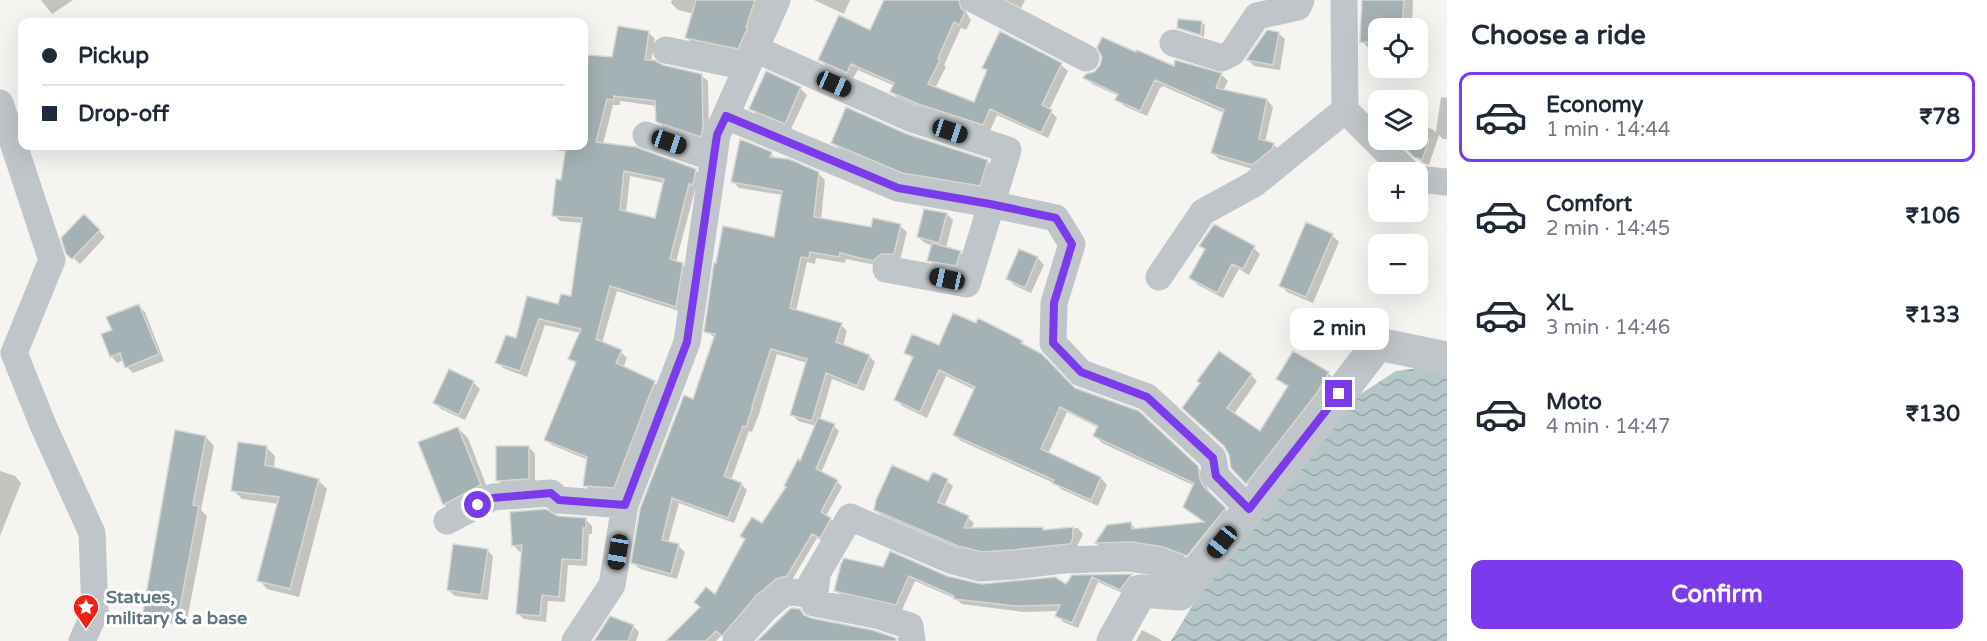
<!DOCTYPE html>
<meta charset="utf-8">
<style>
:root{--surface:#fff;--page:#f2f2f3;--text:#1f2937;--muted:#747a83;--line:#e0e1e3;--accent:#7c3aed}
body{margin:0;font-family:"Varela Round",sans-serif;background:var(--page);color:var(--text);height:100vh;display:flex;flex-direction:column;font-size:22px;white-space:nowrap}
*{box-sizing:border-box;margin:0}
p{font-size:20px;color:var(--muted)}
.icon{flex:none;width:33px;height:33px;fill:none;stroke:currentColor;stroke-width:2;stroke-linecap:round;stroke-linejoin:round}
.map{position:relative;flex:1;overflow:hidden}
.panel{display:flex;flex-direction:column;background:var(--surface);width:540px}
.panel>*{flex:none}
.banner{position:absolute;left:18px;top:18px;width:570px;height:132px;border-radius:12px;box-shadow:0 6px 24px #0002;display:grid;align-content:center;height:132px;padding:0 24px;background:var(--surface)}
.buttons{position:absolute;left:1368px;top:18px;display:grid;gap:12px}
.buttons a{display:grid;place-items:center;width:60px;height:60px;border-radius:12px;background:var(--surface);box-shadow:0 6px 24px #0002;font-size:30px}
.end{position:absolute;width:27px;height:27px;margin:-14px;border:8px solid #7c3aed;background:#fff;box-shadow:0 0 0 3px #fff}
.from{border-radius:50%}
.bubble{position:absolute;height:42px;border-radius:12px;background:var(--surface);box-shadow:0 6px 24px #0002;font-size:20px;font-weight:800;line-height:42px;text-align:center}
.car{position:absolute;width:18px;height:36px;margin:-18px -9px;border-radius:8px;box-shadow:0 0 4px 2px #0007;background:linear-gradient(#222 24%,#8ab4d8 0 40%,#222 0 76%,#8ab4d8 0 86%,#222 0)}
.banner b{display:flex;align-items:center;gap:21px;height:57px;font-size:22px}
.banner b+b{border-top:2px solid var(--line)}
.banner i{width:15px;height:15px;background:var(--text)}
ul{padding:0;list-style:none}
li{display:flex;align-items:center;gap:18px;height:90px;margin:0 12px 9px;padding:0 12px;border:3px solid transparent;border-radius:12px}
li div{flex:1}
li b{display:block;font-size:22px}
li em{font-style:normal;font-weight:800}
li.selected{border-color:var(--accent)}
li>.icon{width:54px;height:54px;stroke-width:1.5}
h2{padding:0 24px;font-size:27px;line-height:72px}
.cta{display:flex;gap:12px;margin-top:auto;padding:12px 24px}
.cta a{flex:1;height:69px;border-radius:12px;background:var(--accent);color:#fff;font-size:24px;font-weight:800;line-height:69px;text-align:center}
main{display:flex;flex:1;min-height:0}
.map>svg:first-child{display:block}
.water{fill:url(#water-waves)}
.shadow{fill:#0003;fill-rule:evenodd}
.building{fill:#a5b2b5;stroke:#d6d6d3;stroke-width:1.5;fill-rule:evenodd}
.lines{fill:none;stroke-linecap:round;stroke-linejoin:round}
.minor{stroke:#bfc5c8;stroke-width:27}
.tertiary{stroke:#bfc5c8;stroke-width:33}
.route{stroke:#7c3aed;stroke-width:8}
.labels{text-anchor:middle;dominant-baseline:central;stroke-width:6;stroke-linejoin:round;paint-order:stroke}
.poi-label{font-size:18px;font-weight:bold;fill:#5d767e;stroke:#fff;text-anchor:start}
</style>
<main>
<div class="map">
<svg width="1447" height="641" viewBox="0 0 1447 641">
<defs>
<pattern id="water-waves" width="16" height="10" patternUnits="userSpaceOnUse" patternTransform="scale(1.5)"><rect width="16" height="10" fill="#b4c6c8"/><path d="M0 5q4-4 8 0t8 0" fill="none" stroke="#96a5a8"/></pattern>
</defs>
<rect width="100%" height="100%" fill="#f5f4f0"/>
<!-- water -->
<path class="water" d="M1419,368L1447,374V641H1171L1213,571L1359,395L1396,371Z"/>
<!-- shadow -->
<path class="shadow" d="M41,0H73L52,14Z
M672,0H766L745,56L694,45L687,38L694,14L678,10L671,3Z
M814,0H850L844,14Z
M886,0H967L965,8L968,16L971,20L966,30L961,28L944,65L946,67L935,88L974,104L988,71L984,67L1061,65L1068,71L1049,110L1057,118L1048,138L997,115L990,131L926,110L898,98L892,92L895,86L858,70L853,78L826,66L819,59L871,33Z
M1005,0H1025L1021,8Z
M1364,0H1413L1412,28H1378V51H1371L1362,41Z
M1202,23L1205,25L1204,37L1182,30L1179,27Z
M649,33L655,39L651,62L662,67L701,75L708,81L709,134L707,142L664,128L658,121L657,106L620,101V105H613L603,144L695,170L702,176L699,190H695L676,262L682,264L688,271L682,312L617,291L602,343L621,352L627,358L623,368L654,383L661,389L621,494L591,492L585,485L588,460L552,445L546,439L577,365L570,358L581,333L545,325L527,377L503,368L497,362L517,340L528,298L560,306L573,298L582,223L560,221L554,215L567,152L535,146H584V121L589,56L614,58ZM630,176L664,183L656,220L626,213Z
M1278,33L1285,39L1280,70L1254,66L1248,60Z
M1137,54L1176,68L1221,74L1228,81L1223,91L1267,100L1273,107L1265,142L1273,144L1280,151L1259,171L1219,159L1213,153L1224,113L1163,86L1160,88L1147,116L1124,106L1117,99L1119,96L1092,84L1085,78Z
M800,88L807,95L791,129L757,115L751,108Z
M1441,97L1447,98V139H1443L1439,135L1429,165L1423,163L1399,140H1418V124L1432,129L1436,132Z
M907,135L988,162L994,168L987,192L910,179L839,149L832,142Z
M771,154L777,160L818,173L825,180L821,220L872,229L900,226L907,232L900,260L880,266L846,259L845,263L816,258L815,264L807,262L796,311L841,325L847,331L843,346L869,356L875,362L864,391L832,379L820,420L834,426L839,431L821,473L837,481L842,487L826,516L836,524L825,542L817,538L792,580L727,640L722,635L716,641H685L763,525L801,463L816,426L798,421L792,414L807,363L777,354L759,414L752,432L749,431L731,480L741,484L747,490L734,523L679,503L668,543L678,546L685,552L677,579L640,569L633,563L715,338L706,331L775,239L783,195L739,188L733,182Z
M926,210L947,214L953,220L946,248L960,252L966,258L962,272L935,267L929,260L933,246L925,243L918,237Z
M84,217L105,237L80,264L68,253Z
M1332,235L1339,242L1313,303L1287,292L1281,285Z
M1201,246L1254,248L1260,254L1249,275L1239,269L1223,298L1198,285L1191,278L1206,250Z
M1020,251L1038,258L1044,265L1031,293L1014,285L1008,279Z
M139,306L145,312L164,361L133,373L127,367L124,360L117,363L111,356L113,331Z
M1022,342L1074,389L1197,467L1205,474L1207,487L1211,495L1232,516L1194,562L1186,559L1211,528H1208L1183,558L1103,550L1096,543L1108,526L1131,524L1137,530L1205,523L1185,507L1195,486L1102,443L1095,436L1099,428L1067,412L1048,454L1101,478L1107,485L1098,506L1061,489L1056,484L961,441L954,435L975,390L946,376L927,418L902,406L896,399L914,360L906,352L940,347Z
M450,371L474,383L480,389L465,420L441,409L435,403Z
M1328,373L1334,379L1253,489L1232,468L1230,455L1225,447L1191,415L1251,375L1257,381L1234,414L1260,433L1289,388L1278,379Z
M458,428L468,438L490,495L454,514L444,504L420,443Z
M206,437L214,446L201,510L207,516L186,626L153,620L145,612Z
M266,447L275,456L274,469L318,480L327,489L299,597L267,589L259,580L279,504L242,499L233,490Z
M529,447L535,454V485L504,487L498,480Z
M0,471L15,476L21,483L0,536Z
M933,474L947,481L953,486L944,506L968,518L974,523L971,529L1042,528L1046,531L1078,528L1083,534L1076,549L988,557L965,551L881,515L875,510L929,483Z
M557,517L585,519L592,526V534H589L587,566L568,565L565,602L548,601L546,622L524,619L517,613L523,552H520L513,545Z
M487,550L493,556L488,600L455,596L448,590Z
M884,569L946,577L980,585L1067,586L1073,577L1132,576L1137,582L1127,595L1098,582L1078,628L1063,622L1057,615L1059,611L1023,612L962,604L956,599L915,581L902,610L842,597L836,590Z
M633,626L639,632L636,641H596Z
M1142,630L1158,638L1162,641H1136Z"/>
<!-- building -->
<path class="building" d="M696,0H755L746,27H748L738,49L685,38Z
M884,0H959L961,8L965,12L959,25L954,22L938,58L940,60L928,84L974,102L987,70L982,68L1000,31L1062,63L1042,105L1052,110L1041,133L990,109L983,125L918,104L890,92L894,83L851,64L847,73L818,60L839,15L870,30Z
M1362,0H1404L1402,28H1378V43L1360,42Z
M1178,19L1202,21L1201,35L1177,28Z
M618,26L649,31L645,60H654L663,65L702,74L703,127L701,137L656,122L655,101L614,96V100L607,99L596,142L636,147L696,169L693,185L689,184L670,259L683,263L676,307L610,286L596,339L622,350L616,363L655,381L614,488L583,486L587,457L544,440L576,362L568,359L581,329L539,319L520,371L495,363L506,335L516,338L527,296L558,304L561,294L571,296L582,218L552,216L556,179L561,180L566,146H584V108L588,55L612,57ZM624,171L664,179L655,218L620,210Z
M1267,30L1279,32L1273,65L1246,60Z
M1102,37L1136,52L1137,50L1174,66L1175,60L1222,73L1216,88L1267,99L1259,139L1274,143L1272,149L1252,165L1211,153L1224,110L1155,80L1140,111L1115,100L1118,94L1083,78L1086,74L1094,72L1100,65L1102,57L1097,48Z
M766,71L801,87L785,124L749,109Z
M846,107L907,134L988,160L980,186L902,173L831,143Z
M740,139L772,152L770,157L789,159L819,172L814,217L871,227L873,218L901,224L894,254H881L873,261L840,253L839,257L810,252L809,258L801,257L790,308L842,323L836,342L870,355L857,386L826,373L812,421L790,415L807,359L771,349L752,406H753L746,427L743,426L724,476L742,483L728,518L672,498L662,540L679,544L671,574L631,563L640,509L684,395L693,399L715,334L704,332L714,263H716L723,226L774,237L782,191L731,182Z
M1397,140H1429L1422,160L1414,157Z
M924,209L947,213L939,243L917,237Z
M84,214L100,230L72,259L66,254L61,238Z
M1306,222L1333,234L1306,297L1279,286Z
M1214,224L1255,246L1243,269L1232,264L1217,293L1189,278L1205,249L1199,246Z
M932,243L961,251L956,266L927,261Z
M1019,249L1038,257L1025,288L1006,279Z
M139,304L159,354L125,368L120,353L110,357L101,334L112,330L106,317Z
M953,313L976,323L978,318L1023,341L1021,343L1042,354L1075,388L1139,411L1198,466L1200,479L1204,487L1226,508L1187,556L1163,547L1132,542L1095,543L1107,525L1131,522L1132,529L1204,522L1183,507L1194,483L1093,436L1098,426L1060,407L1041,449L1101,477L1091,500L1052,483L1054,480L953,435L975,387L939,370L920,412L894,400L913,357L904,353L912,334L939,345Z
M1219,351L1252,374L1227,408L1260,431L1288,386L1276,379L1293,351L1329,372L1317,393L1246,484L1231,468L1229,455L1224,446L1182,408L1200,383L1197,381Z
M449,369L474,381L459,415L433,403Z
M818,418L835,424L816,469L838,480L821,512L831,518L820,538L812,534L787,576L776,579L756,596L722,636L716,631L706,641H666L700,607L694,602L706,587L715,594L745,539L740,536L752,517L762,523L786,487L784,486L798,459L800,461Z
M458,427L481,485L443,505L418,442Z
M175,430L206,436L193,505L199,506L178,618L143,612Z
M238,442L267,446L265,465L319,479L290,589L257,581L279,497L231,491Z
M496,446H529V479L496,481Z
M892,465L928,481L933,472L948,479L938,502L969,516L964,528L1043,527V530L1073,527V538L1070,544L1012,550L982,552L958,546L874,510L876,500Z
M546,509L558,516L586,518V528H583L582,560L562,559L559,597L542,595L540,616L516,614L522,545L512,546L510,512Z
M453,544L488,549L481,595L447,590Z
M890,551L947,576L981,584L1055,577L1066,584L1072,575L1132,574L1120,590L1092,577L1072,623L1055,616L1060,605L1016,606L954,599V596L909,576L896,605L834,591L841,564L844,558L883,567Z
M791,608L800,609L804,615L811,618L872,630L896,638V641H757Z
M610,616L634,625L628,641H594Z"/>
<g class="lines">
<!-- minor -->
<path class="minor" d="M975,0L1086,58
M1344,0L1345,110L1407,172
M1173,43L1222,58L1232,53L1257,16L1298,7L1301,0
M755,49L912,119L1008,150L967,284L886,269
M666,50L747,67
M0,103L52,260L14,353L43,425L92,533L95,612L82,641
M726,116L898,188L990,204L1056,218L1072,244L1054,303L1053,343L1081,373L1147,397L1213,458L1216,476L1249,509
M646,135L714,158
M1418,179L1447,182
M1159,277L1203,212L1254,184L1345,110
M447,521L493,497L551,493L559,500L625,505
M817,575L814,603L876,615L910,626L912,641
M575,641L612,585L625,505L687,342L717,135L777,0
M736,641L766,608L786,591L805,594L850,517L953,561L980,568L1013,566L1063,560L1129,558L1160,563L1195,575"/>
<!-- tertiary -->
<path class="tertiary" d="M1113,641L1141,591L1180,594L1275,478L1378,344L1447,358"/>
</g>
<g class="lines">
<!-- route -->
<path class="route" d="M478,505L493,498L551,493L559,500L625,505L687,342L717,135L726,116L898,188L990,204L1056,218L1072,244L1054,303L1053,343L1081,372L1147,397L1213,458L1216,476L1249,509L1339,394"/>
</g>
<!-- icons -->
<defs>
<g id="sight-pin" transform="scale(1.35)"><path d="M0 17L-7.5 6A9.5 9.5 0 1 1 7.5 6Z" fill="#f11f14" stroke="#fff"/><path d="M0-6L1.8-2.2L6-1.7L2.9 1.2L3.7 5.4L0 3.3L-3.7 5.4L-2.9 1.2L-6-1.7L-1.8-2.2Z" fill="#fff"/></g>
</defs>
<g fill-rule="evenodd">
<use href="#sight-pin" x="86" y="607"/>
</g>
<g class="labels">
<!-- poi labels -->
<g class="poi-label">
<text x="106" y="597">Statues,<tspan x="106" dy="21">military &amp; a base</tspan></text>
</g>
</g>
</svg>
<div class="buttons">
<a><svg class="icon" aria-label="locate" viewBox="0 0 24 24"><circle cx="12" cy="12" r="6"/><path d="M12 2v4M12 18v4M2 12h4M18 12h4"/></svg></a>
<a><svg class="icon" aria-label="layers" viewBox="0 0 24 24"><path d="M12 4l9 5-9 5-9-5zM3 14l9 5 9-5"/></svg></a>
<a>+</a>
<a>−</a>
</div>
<i class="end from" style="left:478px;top:505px"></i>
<i class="end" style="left:1339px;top:394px"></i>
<div class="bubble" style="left:1290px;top:308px;width:99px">2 min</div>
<i class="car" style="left:834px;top:84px;rotate:114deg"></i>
<i class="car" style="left:950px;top:131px;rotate:108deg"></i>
<i class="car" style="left:669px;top:142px;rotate:109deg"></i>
<i class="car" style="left:947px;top:279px;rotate:282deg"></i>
<i class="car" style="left:1222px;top:542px;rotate:219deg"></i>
<i class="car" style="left:618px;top:552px;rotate:189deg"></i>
<div class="banner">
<b><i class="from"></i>Pickup</b>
<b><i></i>Drop-off</b>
</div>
</div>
<section class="panel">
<h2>Choose a ride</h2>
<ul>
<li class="selected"><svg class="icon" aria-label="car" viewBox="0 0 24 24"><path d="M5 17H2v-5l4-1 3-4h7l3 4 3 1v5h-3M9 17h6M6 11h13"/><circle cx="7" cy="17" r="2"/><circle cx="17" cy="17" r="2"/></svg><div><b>Economy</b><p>1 min · 14:44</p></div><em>₹78</em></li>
<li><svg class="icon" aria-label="car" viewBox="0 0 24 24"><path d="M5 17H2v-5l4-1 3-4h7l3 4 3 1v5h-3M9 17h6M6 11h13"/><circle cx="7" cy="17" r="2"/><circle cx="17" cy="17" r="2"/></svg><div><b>Comfort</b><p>2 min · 14:45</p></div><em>₹106</em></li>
<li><svg class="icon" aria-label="car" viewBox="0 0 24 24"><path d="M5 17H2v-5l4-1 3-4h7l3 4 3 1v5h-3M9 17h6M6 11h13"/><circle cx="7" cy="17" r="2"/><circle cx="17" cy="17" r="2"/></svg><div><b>XL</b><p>3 min · 14:46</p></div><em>₹133</em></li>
<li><svg class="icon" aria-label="car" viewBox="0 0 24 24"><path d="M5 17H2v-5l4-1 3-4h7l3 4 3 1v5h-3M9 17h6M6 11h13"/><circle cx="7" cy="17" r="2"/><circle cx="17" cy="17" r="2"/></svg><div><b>Moto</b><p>4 min · 14:47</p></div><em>₹130</em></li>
</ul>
<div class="cta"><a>Confirm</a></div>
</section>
</main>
